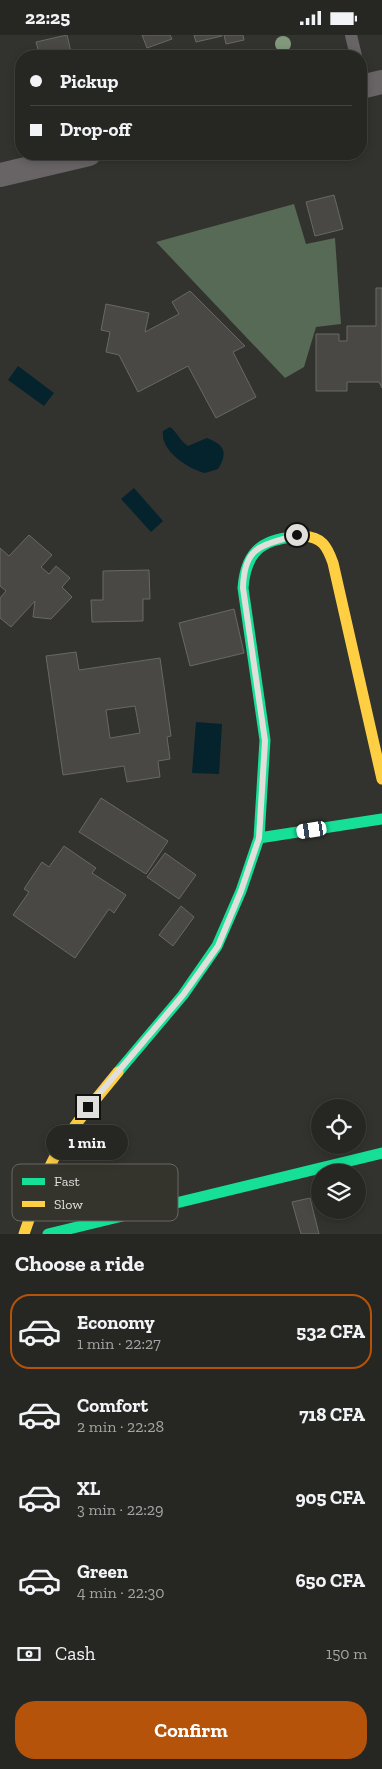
<!DOCTYPE html>
<meta charset="utf-8">
<style>
:root{--surface:#262622;--page:#2e2e2a;--text:#f1f3f6;--muted:#a4a5a5;--line:#424340;--accent:#b45309}
body{margin:0;font-family:"Zilla Slab",serif;background:var(--page);color:var(--text);height:100vh;display:flex;flex-direction:column;font-size:19px;white-space:nowrap}
*{box-sizing:border-box;margin:0}
p{font-size:16px;color:var(--muted)}
.icon{flex:none;width:28px;height:28px;fill:none;stroke:currentColor;stroke-width:2;stroke-linecap:round;stroke-linejoin:round}
.map{position:relative;height:1199px;overflow:hidden}
.drawer{display:flex;flex-direction:column;background:var(--surface);flex:1}
.drawer>*{flex:none}
.hud{position:absolute;left:15px;top:15px;width:352px;height:110px;border-radius:20px;box-shadow:0 2px 8px #0003,0 0 0 1px var(--line);display:grid;align-content:center;height:110px;padding:0 15px;background:var(--surface)}
.tools{position:absolute;left:311px;top:1064px;display:grid;gap:10px}
.tools a{display:grid;place-items:center;width:55px;height:55px;border-radius:50%;background:var(--surface);box-shadow:0 2px 8px #0003,0 0 0 1px var(--line);font-size:25px}
.end{position:absolute;width:22px;height:22px;margin:-11px;border:6px solid #e0dfdb;background:#111;box-shadow:0 0 0 2px #111}
.from{border-radius:50%}
.bubble{position:absolute;height:35px;border-radius:18px;background:var(--surface);box-shadow:0 2px 8px #0003,0 0 0 1px var(--line);font-size:16px;font-weight:800;line-height:35px;text-align:center}
.car{position:absolute;width:15px;height:30px;margin:-15px -8px;border-radius:6px;box-shadow:0 0 4px 1px #0007;background:linear-gradient(#fff 24%,#345 0 40%,#fff 0 76%,#345 0 86%,#fff 0)}
.hud b{display:flex;align-items:center;gap:18px;height:48px;font-size:19px}
.hud b+b{border-top:1px solid var(--line)}
.hud i{width:12px;height:12px;background:var(--text)}
ul{padding:0;list-style:none}
li{display:flex;align-items:center;gap:15px;height:75px;margin:0 10px 8px;padding:0 5px;border:2px solid transparent;border-radius:20px}
li div{flex:1}
li b{display:block;font-size:19px}
li em{font-style:normal;font-weight:800}
li.current{border-color:var(--accent)}
li>.icon{width:45px;height:45px;stroke-width:1.5}
h2{padding:0 15px;font-size:22px;line-height:60px}
.pay{display:flex;align-items:center;gap:12px;height:55px;padding:0 15px;font-size:19px}
.pay p{margin-inline-start:auto}
.button{display:flex;gap:10px;margin-top:auto;padding:10px 15px}
.button a{flex:1;height:58px;border-radius:20px;background:var(--accent);color:#fff;font-size:20px;font-weight:800;line-height:58px;text-align:center}
.status{display:flex;justify-content:space-between;align-items:center;height:35px;padding:0 25px;background:var(--surface);direction:ltr}
.status svg{height:14px;fill:currentColor}
.map>svg:first-child{display:block}
.forest{fill:#576a55}
.water{fill:#04232d}
.building{fill:#494845;stroke:#686865;fill-rule:evenodd}
.lines{fill:none;stroke-linecap:round;stroke-linejoin:round}
.lane{stroke:#686364;stroke-width:12}
.street{stroke:#686364;stroke-width:24}
.fast{stroke:#16e098;stroke-width:11}
.slow{stroke:#ffcf43;stroke-width:11}
.tree{fill:#81987d}
.route{stroke:#e0dfdb;stroke-width:6}
.key{fill:#34332c;stroke:#686761;stroke-width:1}
.key-label{font-size:14px;fill:#e0dfdb}
</style>
<div class="status"><b>22:25</b><svg viewBox="0 0 49 12"><path d="M0 12V9h3v3zM5 12V6h3v6zM10 12V3h3v9zM15 12V0h3v12zM26 1h20v11H26zM47 4h2v5h-2z"/></svg></div>
<div class="map">
<svg width="382" height="1199" viewBox="0 0 382 1199">
<rect width="100%" height="100%" fill="#32322e"/>
<!-- forest -->
<path class="forest" d="M294,169L306,209L335,203L341,289L316,292L304,332L285,343L156,207Z"/>
<!-- water -->
<path class="water" d="M18,331L54,358L44,371L8,345Z
M170,392C178,398 179,405 188,411L207,403C225,410 228,418 218,434L205,438C189,434 160,416 163,396Z
M134,453L163,486L151,497L121,464Z
M196,687L222,689L219,739L192,738Z"/>
<!-- building -->
<path class="building" d="M67,0L72,21H40L36,7Z
M142,0H170L172,4L147,13Z
M194,0H222V1L196,7Z
M224,0H243L244,5L226,9Z
M334,160L343,194L315,201L306,167Z
M376,253H382V353L379,347H347V356H316V299H339V306H347V291H376Z
M190,256L245,311L233,317L256,362L216,383L188,331L138,357L119,320L106,317L110,297L101,295L106,269L149,278L145,297L179,279L172,267Z
M29,500L52,520L41,532L49,539L56,531L70,543L62,552L72,562L51,584L33,582L35,566L11,592L0,583V563L6,556L0,551V513L9,521Z
M149,535L150,564H143V586L92,587L91,565H103V536Z
M234,574L244,618L190,631L179,588Z
M76,617L79,635L160,623L171,701L167,702L170,724L158,726L160,742L127,747L124,731L63,740L46,621ZM135,671L140,698L110,703L106,675Z
M101,763L168,806L146,839L79,797Z
M64,811L96,833L92,838L126,860L114,878L109,874L75,923L13,880L29,857L24,854L42,827L49,832Z
M165,818L196,840L179,864L147,842Z
M181,871L194,882L173,911L159,900Z
M310,1163L319,1199H301L292,1167Z"/>
<g class="lines">
<!-- lane -->
<path class="lane" d="M351,0L356,21"/>
<!-- street -->
<path class="street" d="M361,52L382,47
M0,140L89,119"/>
<!-- fast -->
<path class="fast" d="M259,803L265,705L243,553C246,513 265,503 303,501
M118,1037L183,960L217,911L241,856L259,803L382,784
M48,1199L382,1118"/>
<!-- slow -->
<path class="slow" d="M303,501C322,502 327,511 333,528L382,744
M24,1199C34,1170 44,1140 59,1114C76,1086 98,1062 118,1037"/>
</g>
<!-- trees -->
<circle class="tree" cx="283" cy="9" r="8"/>
<g class="lines">
<!-- route -->
<path class="route" d="M88,1072L183,960L218,911L241,856L259,803L265,706L243,553C244,510 262,511 297,500"/>
</g>
<!-- legend -->
<rect x="12" y="1129" width="166" height="57" rx="8" class="key"/>
<rect x="22" y="1143" width="23" height="7" fill="#16e098"/>
<rect x="22" y="1166" width="23" height="6" fill="#ffcf43"/>
<g class="key-label">
<text x="54" y="1151">Fast</text>
<text x="54" y="1174">Slow</text>
</g>
</svg>
<div class="tools">
<a><svg class="icon" aria-label="locate" viewBox="0 0 24 24"><circle cx="12" cy="12" r="6"/><path d="M12 2v4M12 18v4M2 12h4M18 12h4"/></svg></a>
<a><svg class="icon" aria-label="layers" viewBox="0 0 24 24"><path d="M12 4l9 5-9 5-9-5zM3 14l9 5 9-5"/></svg></a>
</div>
<i class="end from" style="left:297px;top:500px"></i>
<i class="end" style="left:88px;top:1072px"></i>
<div class="bubble" style="left:46px;top:1090px;width:82px">1 min</div>
<i class="car" style="left:312px;top:795px;rotate:261deg"></i>
<div class="hud">
<b><i class="from"></i>Pickup</b>
<b><i></i>Drop-off</b>
</div>
</div>
<section class="drawer">
<h2>Choose a ride</h2>
<ul>
<li class="current"><svg class="icon" aria-label="car" viewBox="0 0 24 24"><path d="M5 17H2v-5l4-1 3-4h7l3 4 3 1v5h-3M9 17h6M6 11h13"/><circle cx="7" cy="17" r="2"/><circle cx="17" cy="17" r="2"/></svg><div><b>Economy</b><p>1 min · 22:27</p></div><em>532 CFA</em></li>
<li><svg class="icon" aria-label="car" viewBox="0 0 24 24"><path d="M5 17H2v-5l4-1 3-4h7l3 4 3 1v5h-3M9 17h6M6 11h13"/><circle cx="7" cy="17" r="2"/><circle cx="17" cy="17" r="2"/></svg><div><b>Comfort</b><p>2 min · 22:28</p></div><em>718 CFA</em></li>
<li><svg class="icon" aria-label="car" viewBox="0 0 24 24"><path d="M5 17H2v-5l4-1 3-4h7l3 4 3 1v5h-3M9 17h6M6 11h13"/><circle cx="7" cy="17" r="2"/><circle cx="17" cy="17" r="2"/></svg><div><b>XL</b><p>3 min · 22:29</p></div><em>905 CFA</em></li>
<li><svg class="icon" aria-label="car" viewBox="0 0 24 24"><path d="M5 17H2v-5l4-1 3-4h7l3 4 3 1v5h-3M9 17h6M6 11h13"/><circle cx="7" cy="17" r="2"/><circle cx="17" cy="17" r="2"/></svg><div><b>Green</b><p>4 min · 22:30</p></div><em>650 CFA</em></li>
</ul>
<div class="pay"><svg class="icon" aria-label="cash" viewBox="0 0 24 24"><path d="M3 7h18v10H3z"/><circle cx="12" cy="12" r="2"/></svg>Cash<p>150 m</p></div>
<div class="button"><a>Confirm</a></div>
</section>
